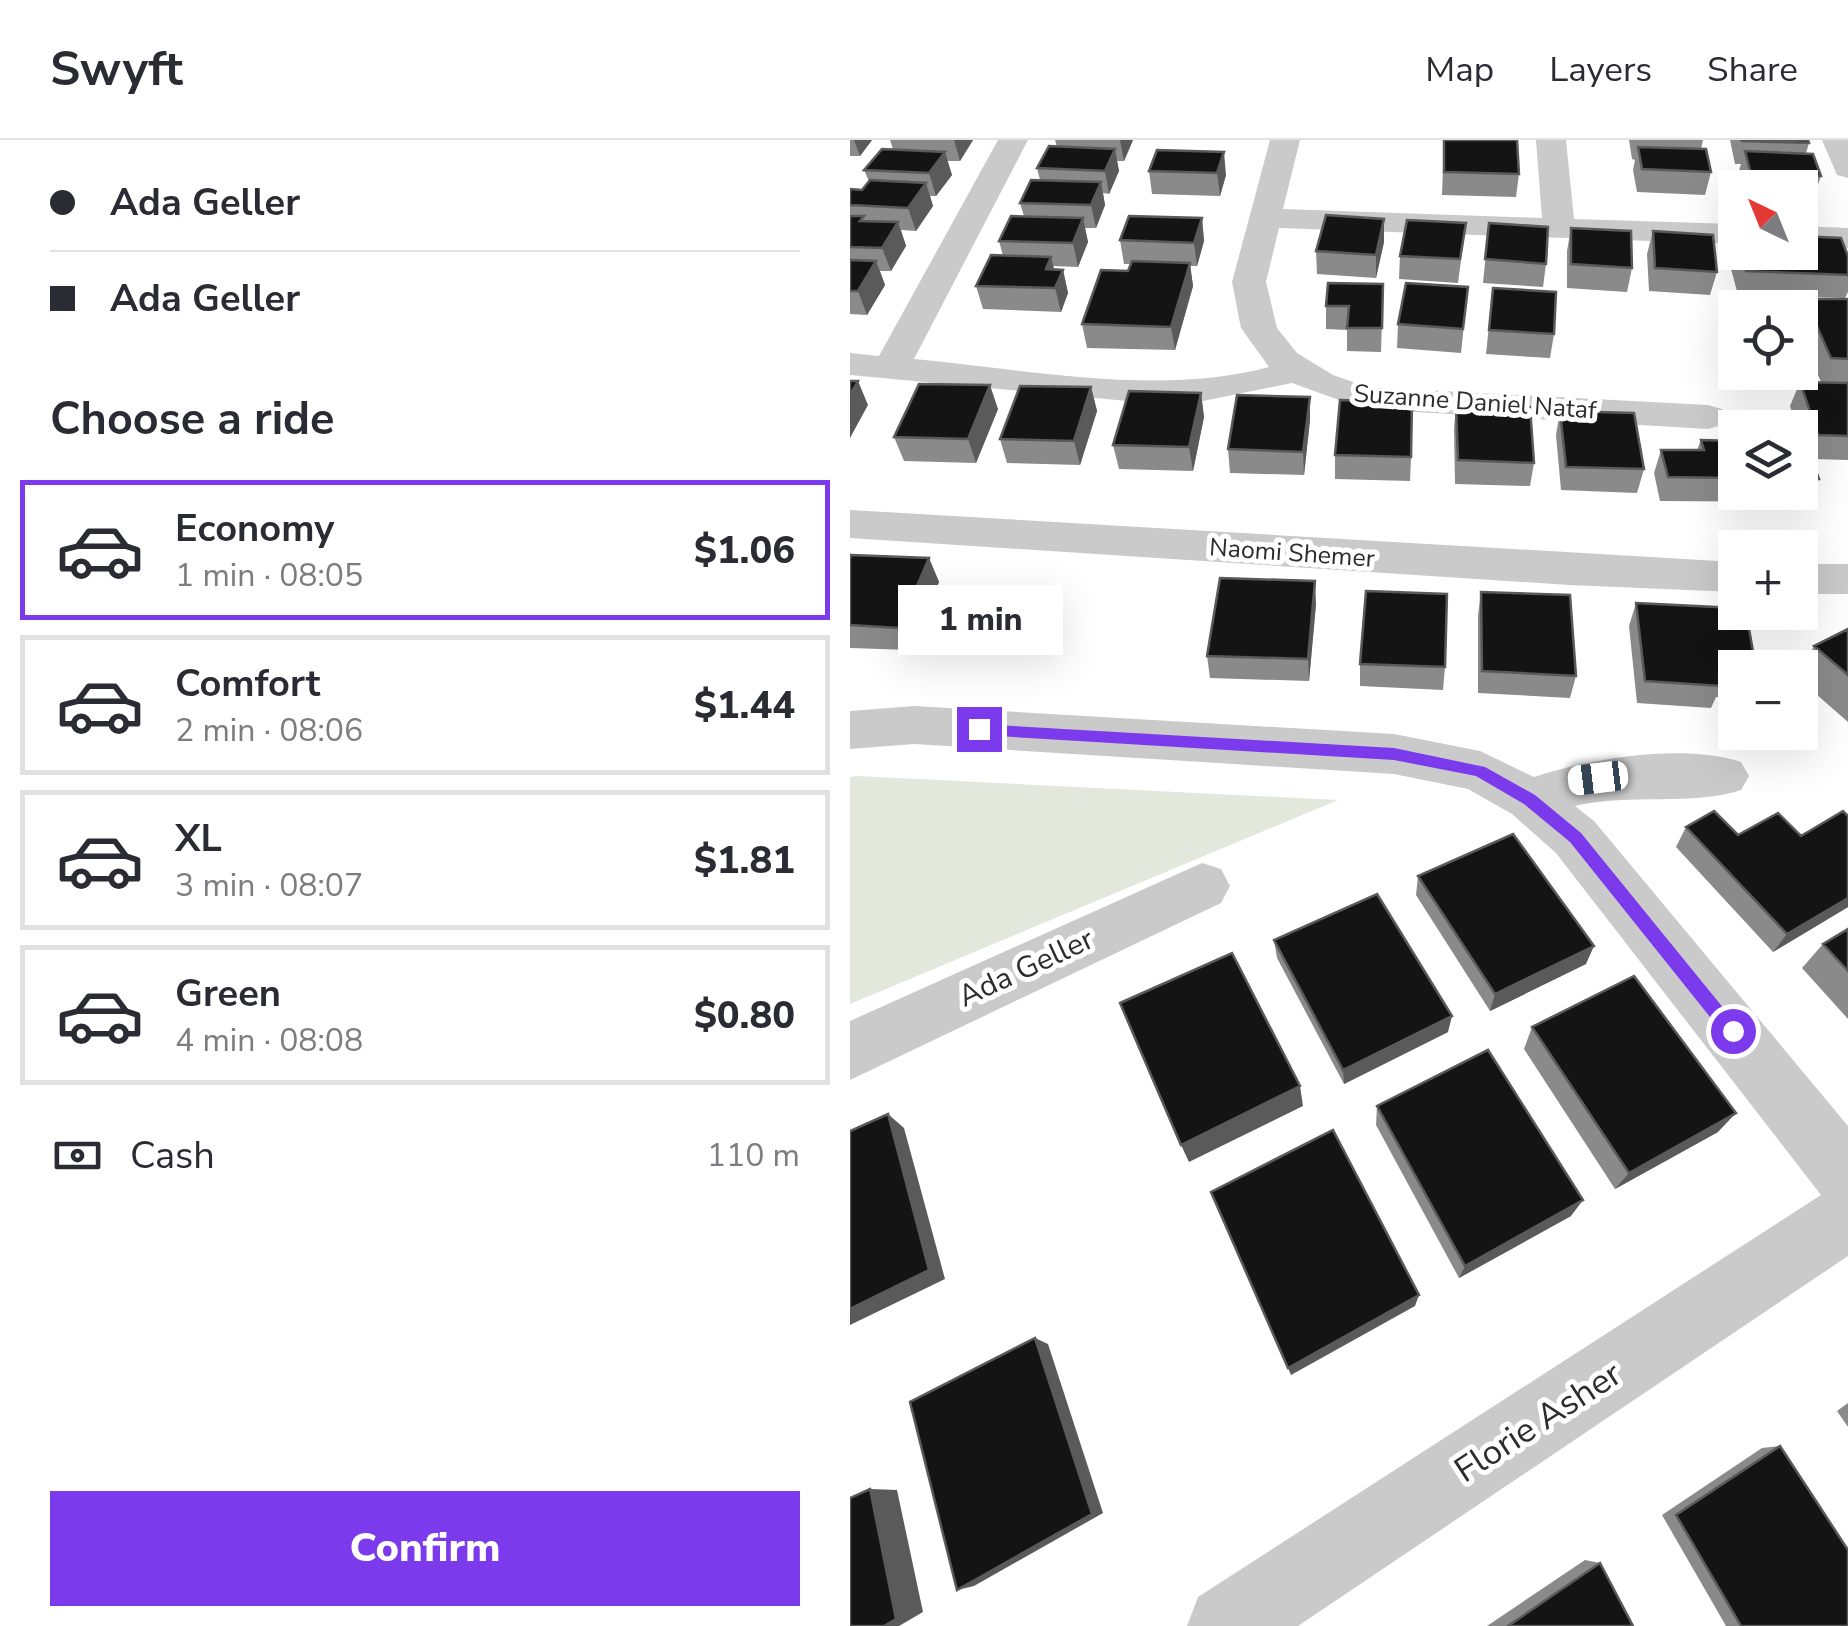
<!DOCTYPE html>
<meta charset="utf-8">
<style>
:root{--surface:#fff;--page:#f7f7f7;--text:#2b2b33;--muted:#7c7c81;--line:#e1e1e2;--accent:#7c3aed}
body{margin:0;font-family:"Nunito Sans",sans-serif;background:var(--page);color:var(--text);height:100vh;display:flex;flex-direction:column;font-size:38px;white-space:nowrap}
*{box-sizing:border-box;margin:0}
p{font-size:32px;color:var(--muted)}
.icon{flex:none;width:55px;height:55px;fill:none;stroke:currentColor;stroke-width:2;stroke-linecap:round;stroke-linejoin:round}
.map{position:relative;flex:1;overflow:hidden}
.details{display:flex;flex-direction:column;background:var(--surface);width:850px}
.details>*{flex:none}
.top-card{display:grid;align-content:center;height:220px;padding:0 50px;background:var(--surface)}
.needle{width:65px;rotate:317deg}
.fabs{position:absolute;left:868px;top:30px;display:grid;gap:20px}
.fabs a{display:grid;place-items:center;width:100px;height:100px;border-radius:0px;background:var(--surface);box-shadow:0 10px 40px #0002;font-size:50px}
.end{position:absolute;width:45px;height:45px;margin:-22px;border:12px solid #7c3aed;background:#fff;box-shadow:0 0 0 5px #fff}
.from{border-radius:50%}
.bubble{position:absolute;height:70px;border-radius:0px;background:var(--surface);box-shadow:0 10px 40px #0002;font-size:32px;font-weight:800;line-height:70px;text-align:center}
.car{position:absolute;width:30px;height:60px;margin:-30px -15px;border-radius:12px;box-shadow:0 0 8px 2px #0007;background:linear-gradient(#fff 24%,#345 0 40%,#fff 0 76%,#345 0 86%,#fff 0)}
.top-card b{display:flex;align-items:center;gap:35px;height:95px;font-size:38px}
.top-card b+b{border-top:2px solid var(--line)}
.top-card i{width:25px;height:25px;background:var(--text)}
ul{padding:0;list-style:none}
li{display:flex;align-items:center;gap:30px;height:140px;margin:0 20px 15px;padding:0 30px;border:5px solid var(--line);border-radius:0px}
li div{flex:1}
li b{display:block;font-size:38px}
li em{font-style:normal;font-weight:800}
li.current{border-color:var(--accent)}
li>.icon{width:90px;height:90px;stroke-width:1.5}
h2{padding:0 50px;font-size:45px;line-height:120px}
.pay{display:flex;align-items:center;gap:25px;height:110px;padding:0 50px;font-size:38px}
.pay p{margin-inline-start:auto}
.action{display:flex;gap:20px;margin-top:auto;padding:20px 50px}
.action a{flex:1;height:115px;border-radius:0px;background:var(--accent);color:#fff;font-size:40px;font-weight:800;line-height:115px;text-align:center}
header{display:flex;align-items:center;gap:60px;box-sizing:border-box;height:140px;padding:0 50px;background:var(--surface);border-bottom:2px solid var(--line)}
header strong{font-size:48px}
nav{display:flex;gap:55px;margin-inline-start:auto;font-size:35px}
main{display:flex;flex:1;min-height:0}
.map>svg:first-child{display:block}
.green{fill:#e2e9dc}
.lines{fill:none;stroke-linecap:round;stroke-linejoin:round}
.minor{fill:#cacaca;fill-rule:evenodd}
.wall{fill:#8a8a8a}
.shaded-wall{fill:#5a5a5a}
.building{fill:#141414;stroke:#5a5a5a;stroke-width:2.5}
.route{fill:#7c3aed}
.labels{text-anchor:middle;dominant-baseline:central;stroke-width:10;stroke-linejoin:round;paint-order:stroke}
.far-street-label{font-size:25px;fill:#2d2d2d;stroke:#fff}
.street-label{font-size:30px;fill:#2d2d2d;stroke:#fff}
.near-street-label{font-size:35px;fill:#2d2d2d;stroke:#fff}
</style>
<header>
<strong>Swyft</strong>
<nav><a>Map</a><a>Layers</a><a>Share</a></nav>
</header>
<main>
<section class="details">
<div class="top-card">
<b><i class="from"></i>Ada Geller</b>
<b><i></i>Ada Geller</b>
</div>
<h2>Choose a ride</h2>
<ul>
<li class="current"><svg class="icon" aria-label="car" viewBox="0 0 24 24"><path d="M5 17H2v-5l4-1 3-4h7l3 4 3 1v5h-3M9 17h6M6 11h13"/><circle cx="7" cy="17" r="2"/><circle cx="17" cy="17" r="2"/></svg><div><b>Economy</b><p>1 min · 08:05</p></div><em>$1.06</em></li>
<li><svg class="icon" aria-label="car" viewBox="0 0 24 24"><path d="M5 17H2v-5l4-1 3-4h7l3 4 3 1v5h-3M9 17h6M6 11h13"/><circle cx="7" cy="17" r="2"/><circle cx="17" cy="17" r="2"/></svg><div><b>Comfort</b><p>2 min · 08:06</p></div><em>$1.44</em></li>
<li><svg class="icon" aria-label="car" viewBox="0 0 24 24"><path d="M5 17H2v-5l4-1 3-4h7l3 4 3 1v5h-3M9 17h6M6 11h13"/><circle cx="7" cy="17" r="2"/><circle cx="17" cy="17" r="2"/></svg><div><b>XL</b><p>3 min · 08:07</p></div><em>$1.81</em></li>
<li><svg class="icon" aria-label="car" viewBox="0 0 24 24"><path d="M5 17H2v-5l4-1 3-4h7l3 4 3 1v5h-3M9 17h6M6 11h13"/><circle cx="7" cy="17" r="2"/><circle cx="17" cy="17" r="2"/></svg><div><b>Green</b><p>4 min · 08:08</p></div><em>$0.80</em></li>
</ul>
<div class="pay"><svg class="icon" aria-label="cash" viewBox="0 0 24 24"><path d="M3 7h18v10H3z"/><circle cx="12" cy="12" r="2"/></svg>Cash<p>110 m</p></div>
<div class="action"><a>Confirm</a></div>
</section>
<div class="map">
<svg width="998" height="1486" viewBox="0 0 998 1486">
<rect width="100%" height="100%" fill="#fff"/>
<!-- green -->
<path class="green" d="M8,636L488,660L0,864V637Z"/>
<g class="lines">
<!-- minor -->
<path class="minor" d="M148,0H178L64,219C176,229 309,257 419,227L391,188L382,142L420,0H450L433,69L692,78L686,0H716L724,79L885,84V104L429,88L416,142L427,188L447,213L483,235L517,247L858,265L872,269L877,277L872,285L858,289L514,269L442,243L343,263L277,261L0,235V213L29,216Z
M972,0H998V38L987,35Z
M950,86L998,88V108L950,106Z
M0,370L885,422V452L719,445L0,398Z
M950,424H998V454H950Z
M64,566L544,594L630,611L684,637C742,618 833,603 891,622L899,636L891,650C844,666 779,653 725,666L744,681L998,986V1116L448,1486H337L348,1457L971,1055L706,713L662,674L618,649L544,634L64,604L0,609V571Z
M352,723L371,729L380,746L371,763L0,940V881Z"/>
</g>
<!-- wall -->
<path class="wall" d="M0,0H22L10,16H0Z
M40,0H123L110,21H97L102,35L86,56H80L83,66L66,91L51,90L56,106L41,131H30L35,145L17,175L0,174V49L12,50L19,41L14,30L43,9Z
M205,0H283L274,21H267L269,31L259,54L253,53L255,65L246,88H235L238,102L228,127L203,126L204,129L213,130L218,153L211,172L133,169L126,146L153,116L149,101L174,76L170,63L190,40L187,28L207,7Z
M594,0L669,34L666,57L592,55Z
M779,0H853L851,9L861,32L855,55L787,52L783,30L785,20L782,19Z
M880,0H958L959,3L956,13L971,36L963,59H950V48H892L888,34L891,24H885Z
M307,10L376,35L370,56L302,54L299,31Z
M352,78L354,101L347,126H340L343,146L325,210L237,208L232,184L278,131L281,124H274L270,100Z
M534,79V102L526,138L467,134L466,111Z
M616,83L608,143L549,139L550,116Z
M639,83L696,124L693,147L633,143Z
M721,88L782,128L777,152L717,148V111Z
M803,91L867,132L860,155L799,151L797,114Z
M885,94V112H950L998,116V152L995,158L888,155L878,118Z
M533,144L531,212L497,211V190L476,189V166Z
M618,147L611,213L547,208L548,184Z
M643,148L704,194L700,218L636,214Z
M955,159H998V242H971L950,191V173Z
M950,242L998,243V320L962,319L969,339L958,362L810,361L804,333L811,310H847L851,300L885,301V352H950V307H954L950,296V288H947L940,266Z
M241,247L247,271L230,325L157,323L150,299Z
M351,253L354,277L343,331L269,329L263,305Z
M460,257V280L454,335L380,333L378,309Z
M606,265L684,323L680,346L605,344L604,289Z
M148,269L126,323L54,321L44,297Z
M710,271L794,329L787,353L711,350L706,295Z
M485,315L561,317L560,341L485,339Z
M0,418H79L89,442L60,510L0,508Z
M631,452L726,536L720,558L628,553V475Z
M786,463L885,528V559L866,557L861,568L787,563L779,486Z
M466,464L459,541L360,538L357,516Z
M998,489V582L950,540V532L964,506Z
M510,524L595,527L593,550L510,546Z
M836,687L888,695L998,767L923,812L826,707Z
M568,736L736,824L640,871L566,755Z
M998,789V879L952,828L973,804Z
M424,800L598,892L494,944L427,818Z
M682,887L868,992L765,1049L674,909Z
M527,966L721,1076L609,1138L526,985Z
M998,1263V1287L987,1271Z
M930,1306L998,1486H876L812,1375L912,1308Z
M735,1420L750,1423L783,1486H637Z"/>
<!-- shaded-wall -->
<path class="shaded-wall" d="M4,0H22L10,16Z
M104,0H123L110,21Z
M270,0H283L274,21Z
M265,9L269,31L259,54L255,31Z
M95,12L102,35L86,56L79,33Z
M374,12L376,35L370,56L367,33Z
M251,42L255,65L246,88L241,65Z
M76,43L83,66L66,91L58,68Z
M233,78L238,102L228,127L223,103Z
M352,78L354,101L347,126L344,103Z
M534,79V102L526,138V115Z
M48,82L56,106L41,131L32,108Z
M201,117L207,141L196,129Z
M26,121L35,145L17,175L8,151Z
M340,123L343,146L325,210L321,187Z
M213,130L218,153L211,172L205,148Z
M8,241L18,265L0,298V255Z
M140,245L148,269L126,323L118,299Z
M241,247L247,271L230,325L224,301Z
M351,253L354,277L343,331L339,307Z
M460,257V280L454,335L453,312Z
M79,418L89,442L60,510L49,488Z
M465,441L466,464L459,541L458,519Z
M998,758V767L923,812L937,794Z
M744,806L736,824L640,871L645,854Z
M602,876L598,892L494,944L493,930Z
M450,946L453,966L339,1022L331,1005Z
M886,973L868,992L765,1049L779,1033Z
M38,974L54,988L95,1139L0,1185V1169Z
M733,1060L721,1076L609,1138L615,1126Z
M569,1155L565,1166L441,1235L438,1228Z
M185,1198L198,1204L253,1373L124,1446L107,1450Z
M20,1349L47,1350L73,1472L49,1486H34Z"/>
<!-- building -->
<path class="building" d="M594,0H667L669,34L594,32Z
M891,0H958L959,3L892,1Z
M199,6L265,9L255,31L187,28Z
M788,7L856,9L861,32L792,29Z
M32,9L95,12L79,33L14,30Z
M307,10L374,12L367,33L299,31Z
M895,11L963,14L971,36L901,34Z
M20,40L76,43L58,68L0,65V49L12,50Z
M181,40L251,42L241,65L170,63Z
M476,75L534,79L526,115L466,111Z
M0,76H14L10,81L48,82L32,108L0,107Z
M161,76L233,78L223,103L149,101Z
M279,76L352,78L344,103L270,100Z
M557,80L616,83L610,119L550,116Z
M639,83L698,87L696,124L635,119Z
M721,88L781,91L782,128L721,124Z
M803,91L863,95L867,132L805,128Z
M950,96L991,98L998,116V135L896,131L890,112H950Z
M141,115L201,117L196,129L213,130L205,148L126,146Z
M0,120L26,121L8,151H0Z
M282,121L340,123L321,187L232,184L251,130L278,131Z
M478,143L533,144L532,188H497L499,166H476Z
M556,143L618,147L613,189L548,184Z
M643,148L706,152L704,194L639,190Z
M955,159H998V219L981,218Z
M0,241H8L0,255Z
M950,242L998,243V296L968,295Z
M69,244L140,245L118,299L44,297Z
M170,246L241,247L224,301L150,299Z
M279,251L351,253L339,307L263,305Z
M387,255L460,257L453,312L378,309Z
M490,260L562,262L561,317L485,315Z
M606,265L680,267L684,323L608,320Z
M710,271L784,273L794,329L716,327Z
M851,300L885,301V338L818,337L811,310H854Z
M950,307H957L969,339H950Z
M1,415L79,418L49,488L0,485V418Z
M370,438L465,441L458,519L357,516Z
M516,451L597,454L595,527L510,524Z
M631,452L720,455L726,536L632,531Z
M786,463L885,468V472H896L906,528H885V536L869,535L871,546L795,541Z
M998,489V535L964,506Z
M864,671L888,695L928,673L951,696L993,671L998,676V758L937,794L836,687Z
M663,694L744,806L645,854L568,736Z
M527,754L602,876L493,930L424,800Z
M998,789V831L973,804Z
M382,813L450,946L331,1005L270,863Z
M784,836L886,973L779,1033L682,887Z
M638,910L733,1060L615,1126L527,966Z
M38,974L79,1130L0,1169V991Z
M483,990L569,1155L438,1228L361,1052Z
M185,1198L242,1374L107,1450L60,1262Z
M930,1306L998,1410V1486H891L826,1375Z
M20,1349L46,1479L34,1486H0V1358Z
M750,1423L783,1486H658Z"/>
<!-- route -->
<path class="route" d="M129,584L544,608L635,627L685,655L731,693L892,891L889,897H876L720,702L674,664L626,636L544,620L129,595L122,589Z"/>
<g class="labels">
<!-- far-street labels -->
<g class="far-street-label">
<text transform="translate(625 262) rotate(4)">Suzanne Daniel Nataf</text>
<text transform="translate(442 413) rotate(4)">Naomi Shemer</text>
</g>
<!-- street labels -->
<g class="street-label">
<text transform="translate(176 828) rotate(-25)">Ada Geller</text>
</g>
<!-- near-street labels -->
<g class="near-street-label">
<text transform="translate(688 1282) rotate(-33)">Florie Asher</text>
</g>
</g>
</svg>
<div class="fabs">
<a><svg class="needle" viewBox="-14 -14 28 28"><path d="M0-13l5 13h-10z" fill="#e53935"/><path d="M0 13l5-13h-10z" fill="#7c7c81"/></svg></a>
<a><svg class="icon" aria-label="locate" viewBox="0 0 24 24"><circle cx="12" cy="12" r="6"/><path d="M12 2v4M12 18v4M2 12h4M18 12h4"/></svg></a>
<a><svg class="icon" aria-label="layers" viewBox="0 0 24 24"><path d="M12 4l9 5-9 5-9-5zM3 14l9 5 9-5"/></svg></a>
<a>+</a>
<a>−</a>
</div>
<i class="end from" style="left:883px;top:891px"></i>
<i class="end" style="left:129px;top:589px"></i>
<div class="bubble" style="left:48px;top:445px;width:165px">1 min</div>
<i class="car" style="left:748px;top:638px;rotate:263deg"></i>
</div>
</main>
